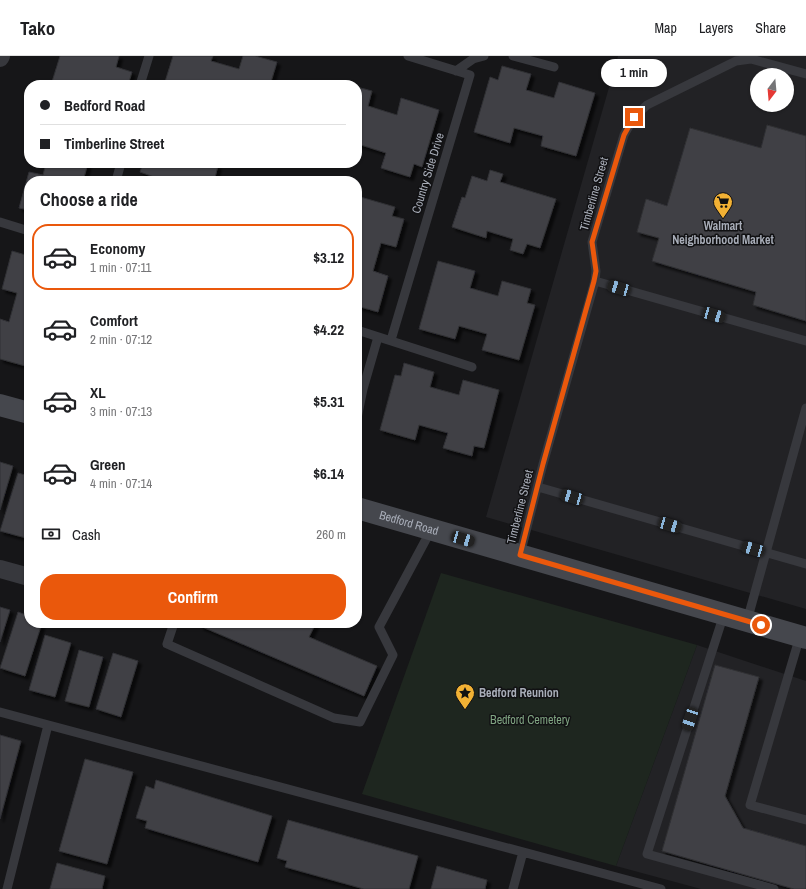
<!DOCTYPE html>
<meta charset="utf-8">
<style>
:root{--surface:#fff;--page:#f6f6f6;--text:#202124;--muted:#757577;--line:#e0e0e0;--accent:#ea580c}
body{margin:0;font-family:"Archivo Narrow",sans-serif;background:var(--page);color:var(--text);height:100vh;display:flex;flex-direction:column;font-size:15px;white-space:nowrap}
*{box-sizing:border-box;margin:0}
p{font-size:13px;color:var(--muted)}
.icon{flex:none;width:22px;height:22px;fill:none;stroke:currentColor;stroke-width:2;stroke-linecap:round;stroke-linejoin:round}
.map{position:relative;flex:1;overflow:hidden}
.side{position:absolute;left:24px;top:120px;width:338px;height:452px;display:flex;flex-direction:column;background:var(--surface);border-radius:16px;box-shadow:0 1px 3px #0004}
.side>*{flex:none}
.guide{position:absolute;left:24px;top:24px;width:338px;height:88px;border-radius:16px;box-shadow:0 1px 3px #0004;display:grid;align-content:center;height:88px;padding:0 16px;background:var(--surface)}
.needle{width:26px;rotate:196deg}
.buttons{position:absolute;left:750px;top:12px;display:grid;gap:8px}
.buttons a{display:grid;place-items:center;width:44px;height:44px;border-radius:50%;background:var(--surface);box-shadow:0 1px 3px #0004;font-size:20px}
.end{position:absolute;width:18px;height:18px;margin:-9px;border:5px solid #ea580c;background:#fff;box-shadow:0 0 0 2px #fff}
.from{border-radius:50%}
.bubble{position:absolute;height:28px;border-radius:14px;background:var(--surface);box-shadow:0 1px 3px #0004;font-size:13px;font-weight:700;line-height:28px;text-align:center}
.car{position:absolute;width:12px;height:24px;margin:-12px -6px;border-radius:5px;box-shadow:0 0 3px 1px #0007;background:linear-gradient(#222 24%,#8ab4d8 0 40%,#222 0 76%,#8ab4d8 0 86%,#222 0)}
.guide b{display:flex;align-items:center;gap:14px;height:38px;font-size:15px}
.guide b+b{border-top:1px solid var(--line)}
.guide i{width:10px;height:10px;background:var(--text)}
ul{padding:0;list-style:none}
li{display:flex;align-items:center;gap:12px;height:66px;margin:0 8px 6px;padding:0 8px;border:2px solid transparent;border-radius:16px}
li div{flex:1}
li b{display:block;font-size:15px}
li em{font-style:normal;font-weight:700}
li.on{border-color:var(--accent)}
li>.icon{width:36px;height:36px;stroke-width:1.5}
h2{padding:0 16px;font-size:18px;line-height:48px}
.pay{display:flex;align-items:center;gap:10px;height:44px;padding:0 16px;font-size:15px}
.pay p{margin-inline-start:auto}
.action{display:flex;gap:8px;margin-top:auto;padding:8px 16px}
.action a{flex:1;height:46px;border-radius:16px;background:var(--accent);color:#fff;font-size:16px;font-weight:700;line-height:46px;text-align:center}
header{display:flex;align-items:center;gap:24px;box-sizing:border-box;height:56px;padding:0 20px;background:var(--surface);border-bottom:1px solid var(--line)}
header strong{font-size:19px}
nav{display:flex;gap:22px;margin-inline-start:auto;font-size:14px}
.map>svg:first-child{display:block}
.built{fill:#222225;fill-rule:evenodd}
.green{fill:#1e261f}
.building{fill:#404145;stroke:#303034;filter:url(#shadow)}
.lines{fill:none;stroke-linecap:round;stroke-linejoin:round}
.service{stroke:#37383d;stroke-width:9}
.minor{stroke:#37383d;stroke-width:18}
.secondary{stroke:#45474d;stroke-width:22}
.route{stroke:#ea580c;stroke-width:5}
.labels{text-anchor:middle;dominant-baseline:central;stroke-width:3;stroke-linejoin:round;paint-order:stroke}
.street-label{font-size:12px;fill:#a8adb8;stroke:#111113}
.poi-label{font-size:12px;font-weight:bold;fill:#a8adb8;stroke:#111113}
.park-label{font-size:12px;fill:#7fa381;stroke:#111113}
</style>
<header>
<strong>Tako</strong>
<nav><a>Map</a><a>Layers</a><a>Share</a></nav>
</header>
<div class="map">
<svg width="806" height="833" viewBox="0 0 806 833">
<defs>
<filter id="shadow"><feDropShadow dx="3.5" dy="3.5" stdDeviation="1" flood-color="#0009"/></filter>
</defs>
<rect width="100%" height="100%" fill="#161618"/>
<!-- built -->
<path class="built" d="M618,0H806V553L486,461ZM757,19H787V49H757Z
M697,589L806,625V833H701L616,810Z"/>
<!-- green -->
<path class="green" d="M441,517L697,589L616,810L362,738Z"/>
<!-- building -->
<path class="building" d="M60,0H119L116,11L132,16L128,29H51Z
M173,0H213L211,5L239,13L243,0H255L277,6L270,29H164Z
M502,10L531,18L526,34L554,42L559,26L595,37L576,100L541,90L543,80L514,72L510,87L474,76L490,21L498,24Z
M338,25L351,29H337Z
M357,31L372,35L368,50L397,59L401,42L439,54L422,111L414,108L410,121L381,112L386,97L358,88L357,91Z
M767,69L806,80V265L753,249L756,236L652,205L659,182L637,176L646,143L667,150L690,72L761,92Z
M46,107H88L83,125H29V154L19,152L29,116L43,119Z
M143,107H209L218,110L214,125H156L157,122L140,116Z
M490,114L503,118L500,126L556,143L540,192L527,188L523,198L510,194L513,183L487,175L486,182L452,171L462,141L465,142L472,120L487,125Z
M357,140L395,151L392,160L404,163L396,191L381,187L373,215L388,220L378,256L357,250Z
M12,195L29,200V311L0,303V263L9,266L17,237L2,233Z
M438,205L475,215L470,232L498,240L502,225L531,233L527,247L535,249L519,304L482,294L487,278L459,270L455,283L419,273Z
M404,307L434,316L430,331L459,339L463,324L499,334L484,392L474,390L472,400L443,392L448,377L419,369L415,384L380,374L395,319L401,320Z
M0,406L13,410L0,454Z
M18,417L29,420V471L26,482L0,475Z
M0,551L10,554L0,586Z
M18,556L29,560V567H42L25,620L0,612Z
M201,567H276L280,569L281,567H316L309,581L377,610L364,640L200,570Z
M45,579L71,587L55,641L29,634Z
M79,594L103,601L89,651L65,645Z
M113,597L138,605L121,661L96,653Z
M715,609L759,621L725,740L743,772L806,790V833H794L662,795Z
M0,679L21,685L0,763Z
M85,703L133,716L107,808L59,795Z
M156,724L272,760L258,806L145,772L147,765L136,762L146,730L154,733Z
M288,764L418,800L409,833H364L285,811L287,805L277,802Z
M57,807L105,820L102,833H50Z
M437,810L487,824L485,833H431Z"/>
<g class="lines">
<!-- service -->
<path class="service" d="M513,0L554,11
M456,15L473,3L484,0
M140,29L149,0
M116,125L121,107
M0,166L29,175
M595,225L806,285
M357,274L472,311
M391,284L470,19L408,0
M357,362L363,333L378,281
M538,431L806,508
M520,499L543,408L595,225L596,215L592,186L624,79L634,61L647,49L736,5L751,3L806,18
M724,558L647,798L774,833
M747,565L806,352
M174,567L167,588L334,662L360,666L393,599L379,571L431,474
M800,580L750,749L806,764
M0,656L661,833
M7,833L48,669
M513,833L523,796"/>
<!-- minor -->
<path class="minor" d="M0,2L1,0
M0,513L29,521"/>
<!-- secondary -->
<g class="secondary">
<path d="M0,349L29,357"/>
<path id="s1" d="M357,452L806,582"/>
</g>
</g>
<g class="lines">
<!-- route -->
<path class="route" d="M634,61L624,79L592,186L596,215L594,225L543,408L520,499L761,569"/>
</g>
<!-- icons -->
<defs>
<g id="supermarket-pin" transform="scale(1)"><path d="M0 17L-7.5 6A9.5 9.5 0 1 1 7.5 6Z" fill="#f2b134" stroke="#111113"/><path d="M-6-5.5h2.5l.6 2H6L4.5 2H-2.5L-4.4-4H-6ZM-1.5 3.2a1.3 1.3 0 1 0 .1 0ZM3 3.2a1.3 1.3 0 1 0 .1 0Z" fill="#111"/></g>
<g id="sight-pin" transform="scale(1)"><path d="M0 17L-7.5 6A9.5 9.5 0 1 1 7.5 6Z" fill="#f2b134" stroke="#111113"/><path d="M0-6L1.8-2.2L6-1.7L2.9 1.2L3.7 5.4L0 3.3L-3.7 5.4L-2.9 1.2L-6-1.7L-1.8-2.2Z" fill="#111"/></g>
</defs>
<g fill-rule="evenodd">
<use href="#supermarket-pin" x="723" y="146"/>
<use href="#sight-pin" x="465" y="637"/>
</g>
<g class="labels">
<!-- street labels -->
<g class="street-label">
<text transform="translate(428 117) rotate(-73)">Country Side Drive</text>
<text transform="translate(594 138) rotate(-74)">Timberline Street</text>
<text transform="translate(520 451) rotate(-76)">Timberline Street</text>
<text stroke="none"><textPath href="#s1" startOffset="54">Bedford Road</textPath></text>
</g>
<!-- poi labels -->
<g class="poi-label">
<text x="723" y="170">Walmart<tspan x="723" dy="14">Neighborhood Market</tspan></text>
<text x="479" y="637" text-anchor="start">Bedford Reunion</text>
</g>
<!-- park labels -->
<g class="park-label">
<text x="530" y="664">Bedford Cemetery</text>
</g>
</g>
</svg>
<div class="buttons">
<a><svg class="needle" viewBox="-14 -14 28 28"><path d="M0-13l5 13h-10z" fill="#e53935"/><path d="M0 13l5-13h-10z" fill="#757577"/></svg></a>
</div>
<i class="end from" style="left:761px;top:569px"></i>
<i class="end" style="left:634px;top:61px"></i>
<div class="bubble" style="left:601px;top:3px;width:66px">1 min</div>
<i class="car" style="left:619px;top:232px;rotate:286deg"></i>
<i class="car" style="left:714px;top:259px;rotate:106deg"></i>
<i class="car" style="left:572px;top:441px;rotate:286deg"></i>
<i class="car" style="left:670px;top:469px;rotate:106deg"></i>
<i class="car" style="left:463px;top:483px;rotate:106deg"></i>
<i class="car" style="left:753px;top:493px;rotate:286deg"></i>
<i class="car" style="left:690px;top:663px;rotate:198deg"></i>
<div class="guide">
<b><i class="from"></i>Bedford Road</b>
<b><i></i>Timberline Street</b>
</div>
<section class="side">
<h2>Choose a ride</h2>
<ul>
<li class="on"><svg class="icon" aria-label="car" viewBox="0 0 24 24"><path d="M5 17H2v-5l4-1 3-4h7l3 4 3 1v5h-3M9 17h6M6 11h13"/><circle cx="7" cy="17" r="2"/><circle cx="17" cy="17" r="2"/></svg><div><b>Economy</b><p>1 min · 07:11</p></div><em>$3.12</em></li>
<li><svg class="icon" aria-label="car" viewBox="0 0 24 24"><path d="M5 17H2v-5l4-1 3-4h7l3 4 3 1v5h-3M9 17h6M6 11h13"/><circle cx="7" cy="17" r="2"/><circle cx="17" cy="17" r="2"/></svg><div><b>Comfort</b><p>2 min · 07:12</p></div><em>$4.22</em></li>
<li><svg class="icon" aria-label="car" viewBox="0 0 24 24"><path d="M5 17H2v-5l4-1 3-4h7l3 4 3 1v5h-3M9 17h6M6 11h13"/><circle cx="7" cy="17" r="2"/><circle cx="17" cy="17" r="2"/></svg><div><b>XL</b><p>3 min · 07:13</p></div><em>$5.31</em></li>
<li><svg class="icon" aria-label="car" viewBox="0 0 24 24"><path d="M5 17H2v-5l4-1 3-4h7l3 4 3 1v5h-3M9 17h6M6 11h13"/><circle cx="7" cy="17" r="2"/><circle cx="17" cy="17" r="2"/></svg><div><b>Green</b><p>4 min · 07:14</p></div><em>$6.14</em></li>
</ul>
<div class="pay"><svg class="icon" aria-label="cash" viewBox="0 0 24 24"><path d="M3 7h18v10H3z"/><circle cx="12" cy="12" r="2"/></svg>Cash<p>260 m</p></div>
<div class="action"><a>Confirm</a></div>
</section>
</div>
